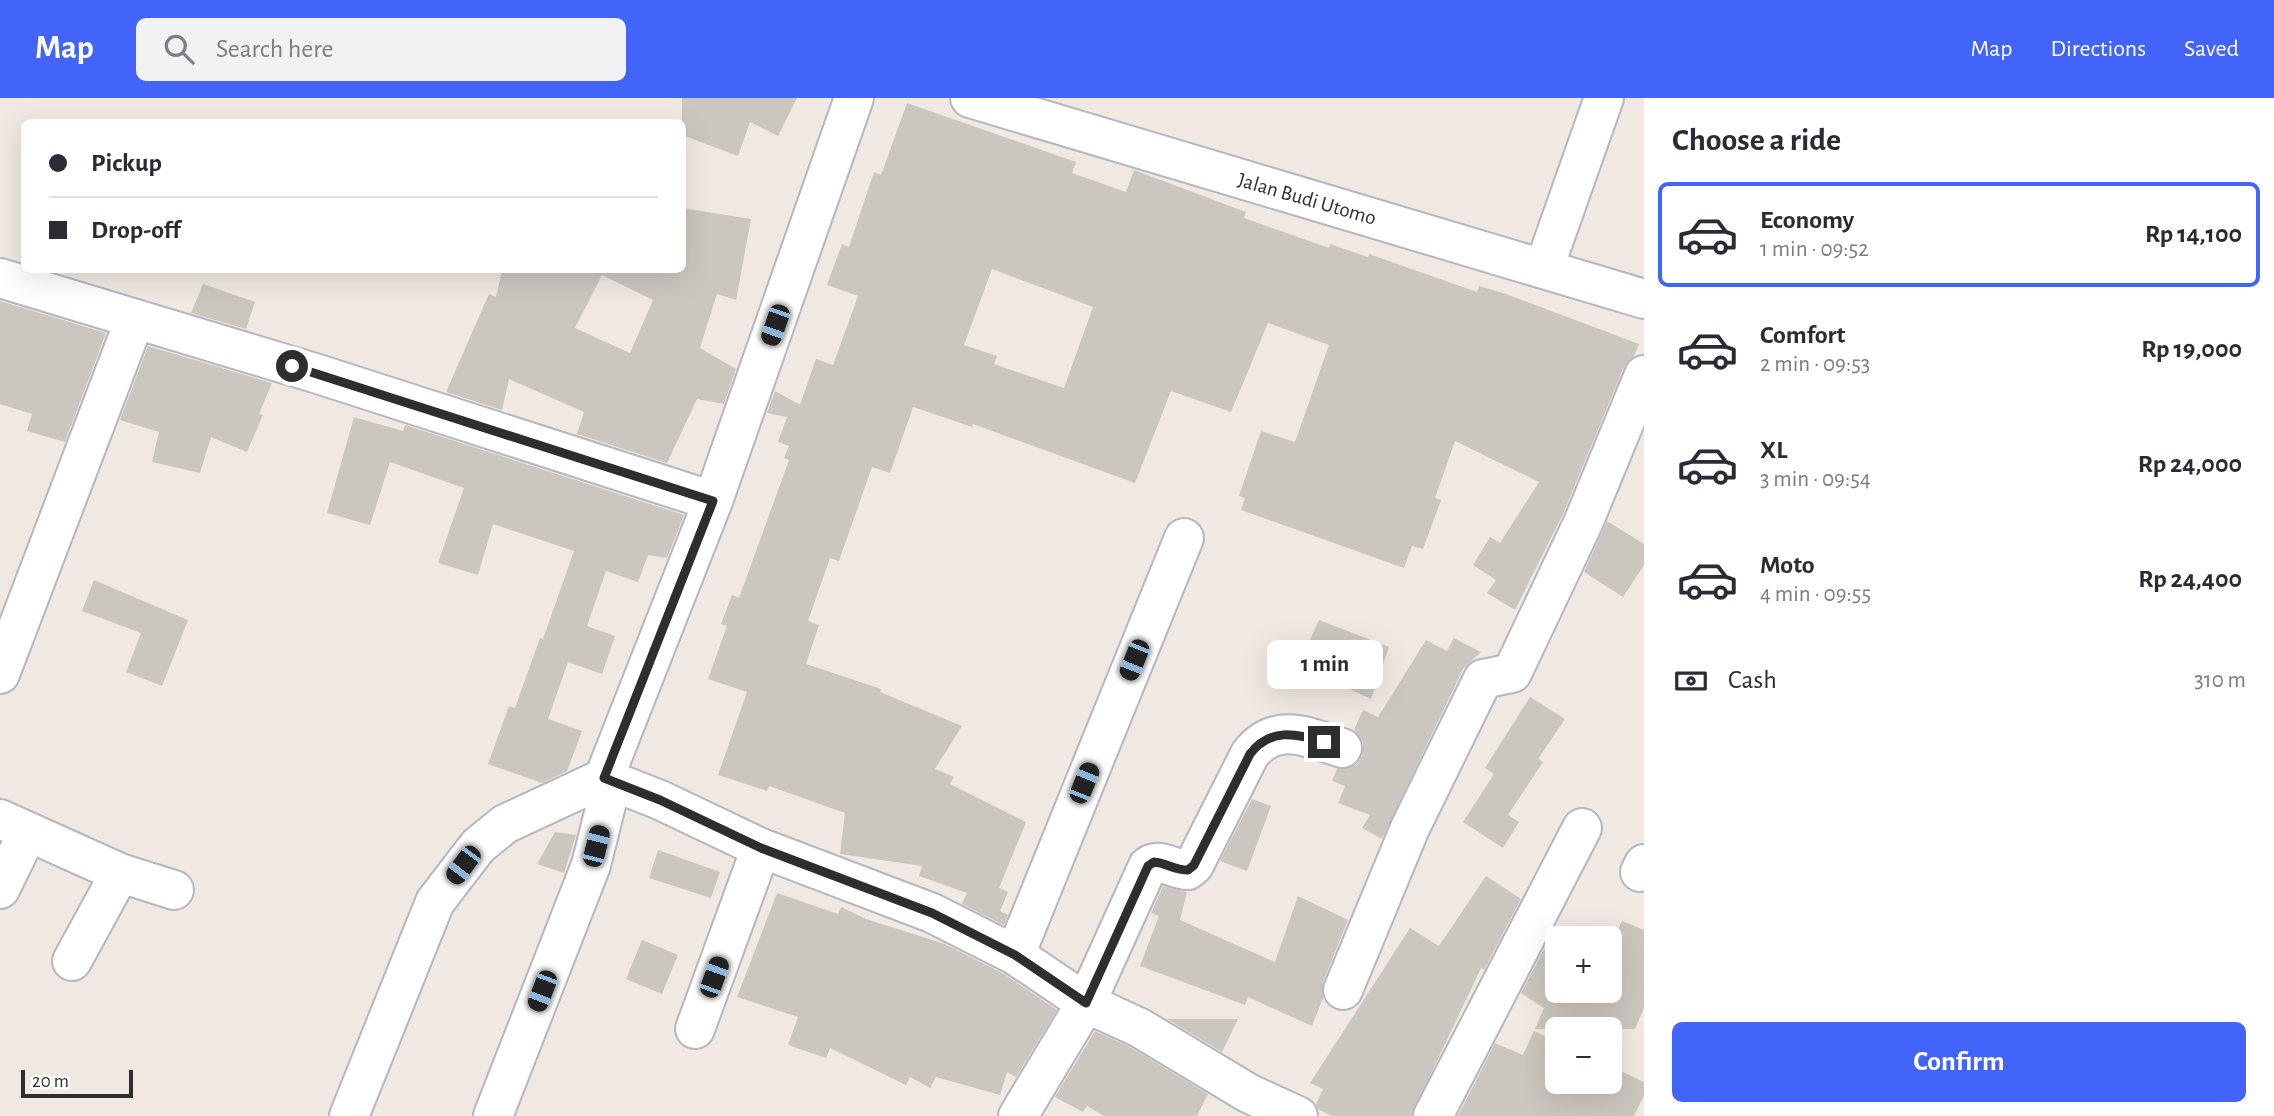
<!DOCTYPE html>
<meta charset="utf-8">
<style>
:root{--surface:#fff;--page:#f2f2f3;--text:#2b2b33;--muted:#7c7c81;--line:#e1e1e2;--accent:#4264fb}
body{margin:0;font-family:"Alegreya Sans",sans-serif;background:var(--page);color:var(--text);height:100vh;display:flex;flex-direction:column;font-size:26px;white-space:nowrap}
*{box-sizing:border-box;margin:0}
p{font-size:23px;color:var(--muted)}
.icon{flex:none;width:38px;height:38px;fill:none;stroke:currentColor;stroke-width:2;stroke-linecap:round;stroke-linejoin:round}
.map{position:relative;flex:1;overflow:hidden}
.drawer{display:flex;flex-direction:column;background:var(--surface);width:630px}
.drawer>*{flex:none}
.top-card{position:absolute;left:21px;top:21px;width:665px;height:154px;border-radius:10px;box-shadow:0 7px 28px #0002;display:grid;align-content:center;height:154px;padding:0 28px;background:var(--surface)}
.buttons{position:absolute;left:1545px;top:828px;display:grid;gap:14px}
.buttons a{display:grid;place-items:center;width:77px;height:77px;border-radius:10px;background:var(--surface);box-shadow:0 7px 28px #0002;font-size:35px}
.scale{position:absolute;left:21px;bottom:18px;width:112px;box-sizing:border-box;padding-left:7px;border:4px solid #2e2e2e;border-top:0;font-size:19px;line-height:24px;white-space:nowrap;color:#2e2e2e;-webkit-text-stroke:5px #fff;paint-order:stroke}
.end{position:absolute;width:32px;height:32px;margin:-16px;border:9px solid #2e2e2e;background:#fff;box-shadow:0 0 0 4px #fff}
.from{border-radius:50%}
.bubble{position:absolute;height:49px;border-radius:10px;background:var(--surface);box-shadow:0 7px 28px #0002;font-size:23px;font-weight:600;line-height:49px;text-align:center}
.car{position:absolute;width:21px;height:42px;margin:-21px -10px;border-radius:9px;box-shadow:0 0 5px 2px #0007;background:linear-gradient(#222 24%,#8ab4d8 0 40%,#222 0 76%,#8ab4d8 0 86%,#222 0)}
.top-card b{display:flex;align-items:center;gap:24px;height:66px;font-size:26px}
.top-card b+b{border-top:2px solid var(--line)}
.top-card i{width:18px;height:18px;background:var(--text)}
ul{padding:0;list-style:none}
li{display:flex;align-items:center;gap:21px;height:105px;margin:0 14px 10px;padding:0 14px;border:4px solid transparent;border-radius:10px}
li div{flex:1}
li b{display:block;font-size:26px}
li em{font-style:normal;font-weight:600}
li.on{border-color:var(--accent)}
li>.icon{width:63px;height:63px;stroke-width:1.5}
h2{padding:0 28px;font-size:32px;line-height:84px}
.pay{display:flex;align-items:center;gap:18px;height:77px;padding:0 28px;font-size:26px}
.pay p{margin-inline-start:auto}
.button{display:flex;gap:14px;margin-top:auto;padding:14px 28px}
.button a{flex:1;height:80px;border-radius:10px;background:var(--accent);color:#fff;font-size:28px;font-weight:600;line-height:80px;text-align:center}
header{display:flex;align-items:center;gap:42px;box-sizing:border-box;height:98px;padding:0 35px;background:var(--accent);color:#fff}
header strong{font-size:33px}
nav{display:flex;gap:38px;margin-inline-start:auto;font-size:24px}
.search{width:490px;height:63px;background:var(--page);display:flex;align-items:center;gap:18px;box-sizing:border-box;padding:0 24px;border-radius:10px;color:var(--muted);font-size:26px}
main{display:flex;flex:1;min-height:0}
.map>svg:first-child{display:block}
.building{fill:#cbc7bf;fill-rule:evenodd}
.lines{fill:none;stroke-linecap:round;stroke-linejoin:round}
.minor-casing{stroke:#b4b7c1;stroke-width:42}
.minor{stroke:#fff;stroke-width:38}
.route{stroke:#2e2e2e;stroke-width:9}
.labels{text-anchor:middle;dominant-baseline:central;stroke-width:5;stroke-linejoin:round;paint-order:stroke}
.street-label{font-size:21px;fill:#2e2e2e;stroke:#fff}
</style>
<header>
<strong>Map</strong>
<div class="search"><svg class="icon" aria-label="search" viewBox="0 0 24 24"><circle cx="10" cy="10" r="6"/><path d="M15 15l6 6"/></svg>Search here</div>
<nav><a>Map</a><a>Directions</a><a>Saved</a></nav>
</header>
<main>
<div class="map">
<svg width="1644" height="1018" viewBox="0 0 1644 1018">
<rect width="100%" height="100%" fill="#efe9e1"/>
<!-- building -->
<path class="building" d="M682,0H797L778,38L750,24L738,58L682,37Z
M907,5L1076,64L1072,75L1126,94L1134,72L1246,114L1244,120L1329,150L1330,146L1368,159L1369,156L1477,194L1479,188L1506,196L1639,246L1634,258L1624,269L1563,416L1515,512L1487,495L1496,482L1473,467L1490,439L1500,445L1539,384L1455,343L1435,400L1441,402L1423,451L1412,448L1404,470L1241,412L1245,400L1239,398L1261,333L1295,344L1329,247L1268,225L1231,314L1171,293L1135,385L973,326L972,329L913,309L890,375L872,369L839,463L830,460L808,523L819,527L806,566L881,591L880,594L962,628L935,671L954,679L950,686L1026,724L999,790L1008,794L1000,813L1008,817L1004,827L962,806L967,795L919,778L922,768L840,756L845,715L769,688L767,693L718,677L747,594L708,581L727,528L721,526L732,497L739,500L789,362L784,360L789,348L778,344L787,319L767,315L775,293L800,307L816,261L833,267L858,198L827,187L842,146L849,149L874,74L881,77ZM992,171L1093,209L1064,290L994,266L997,258L964,247Z
M682,110L751,121L736,202L717,196L700,250L736,271L724,306L697,301L667,365L577,336L584,314L509,281L502,312L446,294L489,196L496,199L502,172H682ZM602,177L653,202L630,255L575,230Z
M203,186L255,204L246,231L191,215Z
M0,203L106,235L65,344L27,333L32,316L0,306Z
M148,248L272,285L259,316L263,317L247,354L211,339L200,375L152,364L159,334L120,322Z
M354,319L403,333L405,327L684,417L667,460L648,457L638,484L606,473L587,528L615,538L602,576L568,564L548,621L582,633L567,673L542,685L488,666L509,608L515,610L540,540L543,541L574,453L493,426L478,477L438,465L464,390L390,364L370,427L327,415Z
M1607,423L1644,446V467L1623,499L1584,474Z
M94,482L188,522L162,588L126,574L141,535L82,513Z
M1319,522L1389,549L1371,601L1298,567Z
M1454,540L1481,554L1463,571L1382,741L1362,730L1370,717L1338,705L1345,688L1332,683L1337,671L1356,667L1362,658L1363,645L1354,632L1363,612L1378,619L1426,542L1447,553Z
M1530,599L1565,621L1538,661L1543,664L1508,717L1519,724L1503,750L1463,724L1494,676L1485,670Z
M1252,701L1271,708L1247,773L1220,763Z
M555,734L576,737L564,775L537,766Z
M658,752L720,774L711,800L649,780Z
M1486,778L1521,801L1484,872L1481,870L1411,1018H1332L1318,1011L1316,1006L1323,991L1310,985L1410,830L1439,848Z
M1163,788L1187,794L1180,822L1275,864L1298,798L1348,822L1323,884V900L1312,928L1248,899L1245,907L1140,868L1159,818L1151,815Z
M777,795L838,816L841,809L866,821L945,846L1004,876L1057,912L1016,979L1007,974L1000,997L936,979L930,990L910,979L906,987L830,950L826,960L788,947L798,919L737,899Z
M1622,823L1644,832V910L1635,931H1535L1544,910L1521,895L1544,851L1558,859V892H1610V849Z
M642,842L678,857L662,896L626,881Z
M1167,921H1238L1222,954Z
M1095,933L1130,949L1208,996L1197,1018H1104L1087,1008L1083,1014L1055,999Z
M1534,933L1558,944V984H1610V968L1644,984V997L1634,1018H1458L1495,945L1523,957Z"/>
<g class="lines">
<!-- minor casing -->
<g class="minor-casing">
<path id="minor" d="M970,0L1644,201
M1544,170L1604,0
M0,180L318,276L713,403
M0,576L135,221
M0,721L120,775L174,792
M1640,774L1644,766
M0,791L28,734
M1015,857L1184,440
M72,863L120,775
M1343,892L1410,730L1483,581L1512,575L1583,425L1644,277
M695,931L761,750
M349,1018L435,804L478,748L505,726L604,680L660,702L761,750L932,815L1015,857L1086,905L1140,930L1248,995L1298,1018
M493,1018L591,767L607,703L604,680L713,403L854,0
M1018,1018L1086,905L1148,768C1161,759 1173,772 1188,772L1194,767L1250,656C1276,623 1308,639 1342,650
M1433,1018L1582,730"/>
</g>
<!-- minor -->
<use href="#minor" class="minor"/>
</g>
<g class="lines">
<!-- route -->
<path class="route" d="M292,268L713,403L604,680L660,702L761,750L932,815L1015,857L1086,905L1148,768L1154,764C1166,765 1175,772 1188,772L1194,767L1250,656C1270,630 1295,635 1324,644"/>
</g>
<g class="labels">
<!-- street labels -->
<g class="street-label">
<text transform="translate(1307 101) rotate(16)">Jalan Budi Utomo</text>
</g>
</g>
</svg>
<div class="buttons">
<a>+</a>
<a>−</a>
</div>
<div class="scale">20 m</div>
<i class="end from" style="left:292px;top:268px"></i>
<i class="end" style="left:1324px;top:644px"></i>
<div class="bubble" style="left:1267px;top:542px;width:116px">1 min</div>
<i class="car" style="left:775px;top:227px;rotate:199deg"></i>
<i class="car" style="left:1134px;top:562px;rotate:202deg"></i>
<i class="car" style="left:1084px;top:685px;rotate:22deg"></i>
<i class="car" style="left:596px;top:748px;rotate:14deg"></i>
<i class="car" style="left:463px;top:767px;rotate:217deg"></i>
<i class="car" style="left:714px;top:879px;rotate:20deg"></i>
<i class="car" style="left:542px;top:893px;rotate:201deg"></i>
<div class="top-card">
<b><i class="from"></i>Pickup</b>
<b><i></i>Drop-off</b>
</div>
</div>
<section class="drawer">
<h2>Choose a ride</h2>
<ul>
<li class="on"><svg class="icon" aria-label="car" viewBox="0 0 24 24"><path d="M5 17H2v-5l4-1 3-4h7l3 4 3 1v5h-3M9 17h6M6 11h13"/><circle cx="7" cy="17" r="2"/><circle cx="17" cy="17" r="2"/></svg><div><b>Economy</b><p>1 min · 09:52</p></div><em>Rp 14,100</em></li>
<li><svg class="icon" aria-label="car" viewBox="0 0 24 24"><path d="M5 17H2v-5l4-1 3-4h7l3 4 3 1v5h-3M9 17h6M6 11h13"/><circle cx="7" cy="17" r="2"/><circle cx="17" cy="17" r="2"/></svg><div><b>Comfort</b><p>2 min · 09:53</p></div><em>Rp 19,000</em></li>
<li><svg class="icon" aria-label="car" viewBox="0 0 24 24"><path d="M5 17H2v-5l4-1 3-4h7l3 4 3 1v5h-3M9 17h6M6 11h13"/><circle cx="7" cy="17" r="2"/><circle cx="17" cy="17" r="2"/></svg><div><b>XL</b><p>3 min · 09:54</p></div><em>Rp 24,000</em></li>
<li><svg class="icon" aria-label="car" viewBox="0 0 24 24"><path d="M5 17H2v-5l4-1 3-4h7l3 4 3 1v5h-3M9 17h6M6 11h13"/><circle cx="7" cy="17" r="2"/><circle cx="17" cy="17" r="2"/></svg><div><b>Moto</b><p>4 min · 09:55</p></div><em>Rp 24,400</em></li>
</ul>
<div class="pay"><svg class="icon" aria-label="cash" viewBox="0 0 24 24"><path d="M3 7h18v10H3z"/><circle cx="12" cy="12" r="2"/></svg>Cash<p>310 m</p></div>
<div class="button"><a>Confirm</a></div>
</section>
</main>
